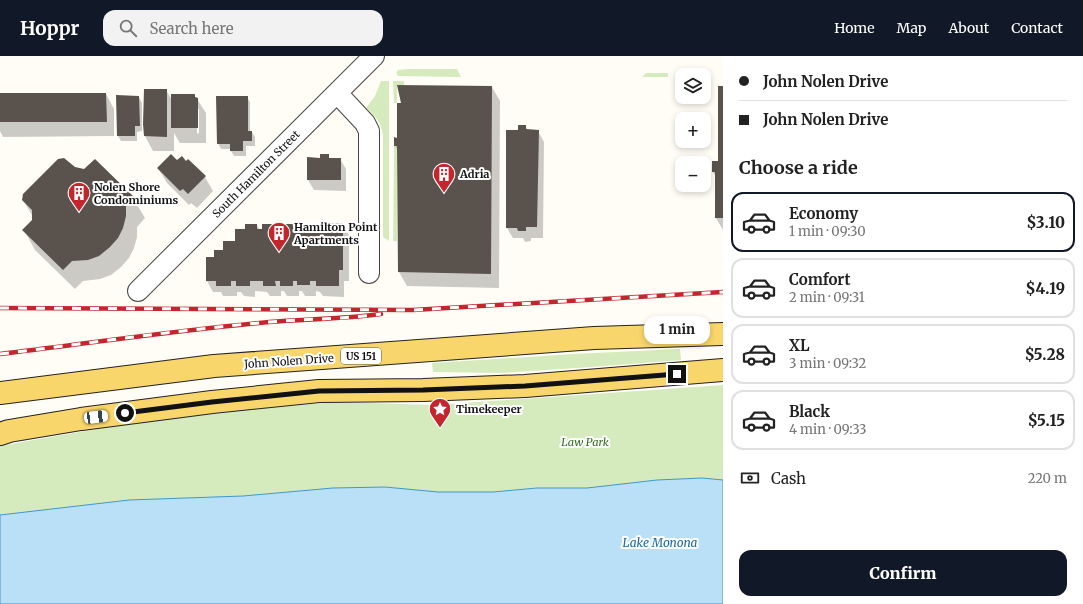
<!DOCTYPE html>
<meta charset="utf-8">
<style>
:root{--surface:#fff;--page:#f2f2f2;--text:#222;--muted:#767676;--line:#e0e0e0;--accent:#111827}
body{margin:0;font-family:Merriweather,serif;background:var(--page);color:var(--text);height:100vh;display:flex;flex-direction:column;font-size:15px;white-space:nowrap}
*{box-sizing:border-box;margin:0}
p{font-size:13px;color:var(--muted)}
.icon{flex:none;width:22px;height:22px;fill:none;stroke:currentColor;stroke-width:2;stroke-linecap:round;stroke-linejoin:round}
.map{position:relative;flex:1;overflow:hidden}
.sheet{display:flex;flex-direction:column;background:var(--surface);width:360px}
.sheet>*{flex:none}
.banner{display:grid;align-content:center;height:88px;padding:0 16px;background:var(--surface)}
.buttons{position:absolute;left:675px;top:12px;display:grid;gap:8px}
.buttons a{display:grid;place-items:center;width:36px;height:36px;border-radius:8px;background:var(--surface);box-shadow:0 2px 6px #0003;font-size:20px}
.end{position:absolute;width:18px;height:18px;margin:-9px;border:5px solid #111;background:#fff;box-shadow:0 0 0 2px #fff}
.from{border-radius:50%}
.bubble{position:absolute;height:28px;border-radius:12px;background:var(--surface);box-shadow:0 2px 6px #0003;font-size:13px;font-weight:800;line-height:28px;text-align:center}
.car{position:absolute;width:12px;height:24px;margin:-12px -6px;border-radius:5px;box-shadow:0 0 3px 1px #0007;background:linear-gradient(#fff 24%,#345 0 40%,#fff 0 76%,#345 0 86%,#fff 0)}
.banner b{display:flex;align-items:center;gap:14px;height:38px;font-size:15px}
.banner b+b{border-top:1px solid var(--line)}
.banner i{width:10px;height:10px;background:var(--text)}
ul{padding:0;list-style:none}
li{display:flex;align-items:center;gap:12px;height:60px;margin:0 8px 6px;padding:0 8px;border:2px solid var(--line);border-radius:12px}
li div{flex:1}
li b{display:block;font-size:15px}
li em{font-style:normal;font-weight:800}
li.on{border-color:var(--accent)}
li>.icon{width:36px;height:36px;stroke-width:1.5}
h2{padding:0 16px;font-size:18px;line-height:48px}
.pay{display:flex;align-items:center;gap:10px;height:44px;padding:0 16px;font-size:15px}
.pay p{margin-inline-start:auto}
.cta{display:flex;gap:8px;margin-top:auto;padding:8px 16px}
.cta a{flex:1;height:46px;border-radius:12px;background:var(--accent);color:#fff;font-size:16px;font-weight:800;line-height:46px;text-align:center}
header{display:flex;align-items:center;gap:24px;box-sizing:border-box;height:56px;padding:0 20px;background:var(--accent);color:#fff}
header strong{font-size:19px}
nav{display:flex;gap:22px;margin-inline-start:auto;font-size:14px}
.search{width:280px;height:36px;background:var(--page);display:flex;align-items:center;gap:10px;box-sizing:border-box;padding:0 14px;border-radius:12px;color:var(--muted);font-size:15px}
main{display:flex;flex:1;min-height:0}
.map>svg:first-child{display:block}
.green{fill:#d5ebbd}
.water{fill:#b9e0f7;stroke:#3f96cf}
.shadow{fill:#0003;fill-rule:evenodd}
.building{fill:#5a524d}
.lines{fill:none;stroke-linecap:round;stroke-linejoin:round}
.minor-casing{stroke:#444;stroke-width:22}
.major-casing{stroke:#222;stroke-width:24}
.minor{stroke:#fff;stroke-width:20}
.major{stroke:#f9d66b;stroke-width:22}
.rail-casing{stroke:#c4262e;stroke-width:4.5}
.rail{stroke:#fff;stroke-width:3;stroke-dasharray:9;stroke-linecap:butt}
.route{stroke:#111;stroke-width:5}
.labels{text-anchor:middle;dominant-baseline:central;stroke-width:4;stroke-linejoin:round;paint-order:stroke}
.shield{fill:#fff;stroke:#585858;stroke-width:1}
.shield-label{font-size:10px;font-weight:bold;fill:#111}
.street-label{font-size:11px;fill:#111;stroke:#fff}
.poi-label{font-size:11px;font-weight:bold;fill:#111;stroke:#fff;text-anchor:start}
.park-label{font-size:11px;font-style:italic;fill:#2f6b1f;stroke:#fff}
.water-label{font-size:12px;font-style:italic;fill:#1768a6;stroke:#fff}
</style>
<header>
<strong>Hoppr</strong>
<div class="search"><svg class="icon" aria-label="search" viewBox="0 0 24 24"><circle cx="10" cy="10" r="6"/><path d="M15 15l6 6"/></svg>Search here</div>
<nav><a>Home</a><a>Map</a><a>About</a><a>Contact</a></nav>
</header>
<main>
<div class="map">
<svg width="723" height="548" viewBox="0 0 723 548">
<rect width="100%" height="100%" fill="#fffdf5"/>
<!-- green -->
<path class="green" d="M408,13H457L461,21L398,20L396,17L398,14Z
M646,17H668V21H642Z
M381,25H389V185L383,181V79C381,67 376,60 366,52L375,40Z
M393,25H404V29H397V47H394Z
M394,90H397V185H393Z
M680,293L681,304L592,311L502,317L433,316L432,307L573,298Z
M723,329V424L702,422L657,424L587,432H537L493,436H438L385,431L333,432L243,440L129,444L0,459V390L56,380L103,372L240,354L337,346L436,349Z"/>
<!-- water -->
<path class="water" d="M702,422L723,424V548H0V459L129,444L243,440L333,432L385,431L438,436H493L537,432H587L657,424Z"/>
<!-- shadow -->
<path class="shadow" d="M492,31L500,45L499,232L407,230L399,216L398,95L395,89L398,83Z
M723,31V174L716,162V121L713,116L719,106Z
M166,34L172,44L194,39L196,43H197L206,57V87H180L174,77V95H153L145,80L144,68ZM197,53H199V77L197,78Z
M0,38H106L114,53V80L3,81L0,75Z
M139,41L142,47V75L137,76V85H121L118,80Z
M247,41L250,46V76H252L255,81V90H246V100H234L231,95V93H221L218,87Z
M525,70L528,74L538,75L544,86L543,182H531V185L525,186L523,182H513L507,172L519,75Z
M328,99L330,103H340L346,113V135L314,134L308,124L321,103Z
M95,105L133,142L145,162L137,171V181L134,192L129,202L121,211L111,219L100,223L83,225L75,233L35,194L24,174L33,164V161L23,144L74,112L85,114Z
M177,106L205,121L213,135L197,152L191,147L189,149L167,127L158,112Z
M342,168L349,179V225H344V241L323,240L320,236L316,235V240H305L302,235H299V240H287L284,235H281V240H270L267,236L255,235V241L244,240L241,236H237V240H223L221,236H213L207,225L215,202L236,186L246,174L257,169L260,174H263L274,169L277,174H281L293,169L295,173L310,169L312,173H327Z"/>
<!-- building -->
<path class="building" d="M397,29L492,30L491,218L398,216L397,90H394V81L397,82V47H401Z
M718,30H723V162H715V116H712V105H718Z
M144,33H167V81L144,80L143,68Z
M0,37H106L107,66H0Z
M171,38H195V41L198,42V72H171Z
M116,39L139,40L140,70H135V80H117Z
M216,40H248V75H252V85H243V95H230V88H217Z
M518,69H526V73L539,74L537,171H526V175H518L517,172H506V74H518Z
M171,98L177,104L182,100L186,105L188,103L206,120L188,138L183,133L180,135L157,112Z
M320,98H329V102H341V124H307V101L320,102Z
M64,102L75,111L84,113L95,103L134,141L126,150V160L123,172L118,182L110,191L99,200L88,204L72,205L63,214L22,174L32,164V154L22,144L23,138L58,103Z
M326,167H343V214H339V230H316V225H310V229H297V225H293V230H280V225H275L276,230H263V225H250V230H236V225H231V230H216V225H206V201H214V194H223V185H235V173H245V168H257V173H262V168H275V173H280V168H293V172H297V168H310V172H326Z"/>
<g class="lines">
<!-- minor casing -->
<g class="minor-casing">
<path id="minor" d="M337,37L365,67L369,75V217
M138,235L374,0"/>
</g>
<!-- major casing -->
<g class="major-casing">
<path id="major" d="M0,337L214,310L594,282L723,278
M0,378L9,375L81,363L212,346L319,335L423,334L525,330L723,314"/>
</g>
<!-- minor -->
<use href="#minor" class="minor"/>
<!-- major -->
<use href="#major" class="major"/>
<!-- rail casing -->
<g class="rail-casing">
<path id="rail" d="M0,252L413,254L723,236
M0,298C90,287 179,274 269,266C306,263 344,263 381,258"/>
</g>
<!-- rail -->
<use href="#rail" class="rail"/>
</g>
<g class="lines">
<!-- route -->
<path class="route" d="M125,357L212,346L319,335L423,334L525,330L677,318"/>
</g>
<!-- icons -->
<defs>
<g id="building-pin" transform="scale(1.15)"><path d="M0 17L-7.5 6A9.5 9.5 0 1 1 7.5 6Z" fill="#c4262e" stroke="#fff"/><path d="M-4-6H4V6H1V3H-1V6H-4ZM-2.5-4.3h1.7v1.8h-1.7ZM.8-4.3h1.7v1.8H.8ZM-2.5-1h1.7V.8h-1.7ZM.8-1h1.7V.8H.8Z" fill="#fff"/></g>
<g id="sight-pin" transform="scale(1.15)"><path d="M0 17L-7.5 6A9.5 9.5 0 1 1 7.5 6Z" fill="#c4262e" stroke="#fff"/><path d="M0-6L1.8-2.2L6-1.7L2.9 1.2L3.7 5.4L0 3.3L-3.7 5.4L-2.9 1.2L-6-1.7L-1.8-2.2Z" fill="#fff"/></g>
</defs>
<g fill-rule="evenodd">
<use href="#building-pin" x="444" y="118"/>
<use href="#building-pin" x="79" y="137"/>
<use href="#building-pin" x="279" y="177"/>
<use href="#sight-pin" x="440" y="353"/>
</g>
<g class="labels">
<!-- shield labels -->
<rect class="shield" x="341" y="292" width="40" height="16" rx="3"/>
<g class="shield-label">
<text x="361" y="300">US 151</text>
</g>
<!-- street labels -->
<g class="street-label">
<text transform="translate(256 118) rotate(-45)">South Hamilton Street</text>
<text transform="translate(289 305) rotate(-4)">John Nolen Drive</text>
</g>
<!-- poi labels -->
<g class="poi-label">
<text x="460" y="118">Adria</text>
<text x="94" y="131">Nolen Shore<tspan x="94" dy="13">Condominiums</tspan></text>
<text x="294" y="171">Hamilton Point<tspan x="294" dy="13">Apartments</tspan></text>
<text x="456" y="353">Timekeeper</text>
</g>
<!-- park labels -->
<g class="park-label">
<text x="585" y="386">Law Park</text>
</g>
<!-- water labels -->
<g class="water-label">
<text x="660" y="486">Lake Monona</text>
</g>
</g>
</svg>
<div class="buttons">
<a><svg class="icon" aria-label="layers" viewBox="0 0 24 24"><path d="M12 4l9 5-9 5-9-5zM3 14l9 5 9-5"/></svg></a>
<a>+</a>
<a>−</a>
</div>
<i class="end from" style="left:125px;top:357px"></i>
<i class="end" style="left:677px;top:318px"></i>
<div class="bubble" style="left:644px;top:260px;width:66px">1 min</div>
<i class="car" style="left:96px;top:361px;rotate:83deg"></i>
</div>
<section class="sheet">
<div class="banner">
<b><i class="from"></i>John Nolen Drive</b>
<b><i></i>John Nolen Drive</b>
</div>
<h2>Choose a ride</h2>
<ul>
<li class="on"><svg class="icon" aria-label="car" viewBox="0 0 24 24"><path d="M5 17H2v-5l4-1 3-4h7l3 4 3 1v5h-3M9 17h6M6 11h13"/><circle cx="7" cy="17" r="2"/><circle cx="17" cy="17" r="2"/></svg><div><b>Economy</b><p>1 min · 09:30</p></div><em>$3.10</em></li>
<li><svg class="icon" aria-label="car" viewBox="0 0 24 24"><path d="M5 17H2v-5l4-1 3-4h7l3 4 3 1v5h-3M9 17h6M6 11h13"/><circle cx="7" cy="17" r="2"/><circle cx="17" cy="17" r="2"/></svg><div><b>Comfort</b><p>2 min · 09:31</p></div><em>$4.19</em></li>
<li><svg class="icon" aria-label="car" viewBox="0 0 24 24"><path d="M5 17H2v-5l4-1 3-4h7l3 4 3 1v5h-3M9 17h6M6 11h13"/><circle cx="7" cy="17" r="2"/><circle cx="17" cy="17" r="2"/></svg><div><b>XL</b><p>3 min · 09:32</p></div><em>$5.28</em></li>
<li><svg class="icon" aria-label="car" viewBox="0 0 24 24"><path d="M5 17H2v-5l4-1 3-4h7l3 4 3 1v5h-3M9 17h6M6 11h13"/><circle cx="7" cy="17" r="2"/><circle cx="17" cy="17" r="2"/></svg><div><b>Black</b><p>4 min · 09:33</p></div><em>$5.15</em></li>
</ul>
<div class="pay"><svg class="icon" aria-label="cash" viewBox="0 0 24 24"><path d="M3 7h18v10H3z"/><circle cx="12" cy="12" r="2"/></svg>Cash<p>220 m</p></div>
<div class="cta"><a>Confirm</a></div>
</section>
</main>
